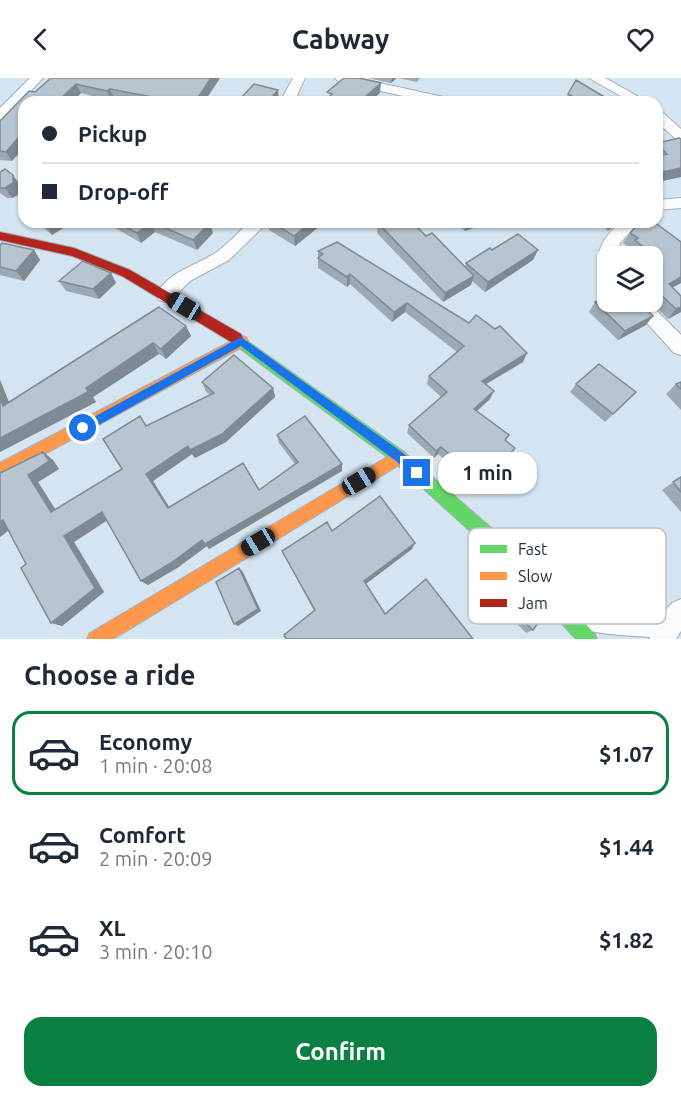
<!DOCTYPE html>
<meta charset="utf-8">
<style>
:root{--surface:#fff;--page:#f2f2f3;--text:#1f2937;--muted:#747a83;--line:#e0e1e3;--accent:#0b8043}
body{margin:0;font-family:Ubuntu,sans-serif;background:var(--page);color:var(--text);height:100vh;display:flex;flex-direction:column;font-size:22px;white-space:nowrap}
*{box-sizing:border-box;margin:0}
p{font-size:20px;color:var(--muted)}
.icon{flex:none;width:33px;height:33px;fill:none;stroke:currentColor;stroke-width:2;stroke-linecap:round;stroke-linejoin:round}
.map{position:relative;height:561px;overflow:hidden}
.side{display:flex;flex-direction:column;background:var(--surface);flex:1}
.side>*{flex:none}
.guide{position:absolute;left:18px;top:18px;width:645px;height:132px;border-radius:18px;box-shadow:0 2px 4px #0004;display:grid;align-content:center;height:132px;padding:0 24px;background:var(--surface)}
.controls{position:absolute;left:597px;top:168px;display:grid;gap:12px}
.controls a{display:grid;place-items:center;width:66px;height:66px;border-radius:12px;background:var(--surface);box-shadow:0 2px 4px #0004;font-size:30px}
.end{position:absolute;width:27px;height:27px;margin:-14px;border:8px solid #1a73e8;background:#fff;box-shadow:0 0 0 3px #fff}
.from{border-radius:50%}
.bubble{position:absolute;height:42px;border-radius:18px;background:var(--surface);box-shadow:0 2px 4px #0004;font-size:20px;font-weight:700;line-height:42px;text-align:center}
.car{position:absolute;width:18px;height:36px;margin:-18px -9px;border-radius:8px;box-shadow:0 0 4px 2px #0007;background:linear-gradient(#222 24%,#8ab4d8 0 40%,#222 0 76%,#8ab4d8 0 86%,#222 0)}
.guide b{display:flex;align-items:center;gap:21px;height:57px;font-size:22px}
.guide b+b{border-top:2px solid var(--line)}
.guide i{width:15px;height:15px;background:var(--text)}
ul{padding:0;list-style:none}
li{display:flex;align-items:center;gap:18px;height:84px;margin:0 12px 9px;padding:0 12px;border:3px solid transparent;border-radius:18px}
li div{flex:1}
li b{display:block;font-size:22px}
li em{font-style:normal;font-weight:700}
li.selected{border-color:var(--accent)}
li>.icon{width:54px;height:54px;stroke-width:1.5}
h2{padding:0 24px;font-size:27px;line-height:72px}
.button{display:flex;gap:12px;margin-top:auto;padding:12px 24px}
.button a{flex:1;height:69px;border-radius:18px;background:var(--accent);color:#fff;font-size:24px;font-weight:700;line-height:69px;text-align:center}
header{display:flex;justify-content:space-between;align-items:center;height:78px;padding:0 24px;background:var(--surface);font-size:27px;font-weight:700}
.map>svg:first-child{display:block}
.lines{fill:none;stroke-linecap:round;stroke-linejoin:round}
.street-casing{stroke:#a1b0bb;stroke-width:2}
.fast-casing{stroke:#a1b0bb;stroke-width:2}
.slow-casing{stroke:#a1b0bb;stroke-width:2}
.jam-casing{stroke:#a1b0bb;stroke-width:2}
.street{fill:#f9fbfd;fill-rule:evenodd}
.fast{fill:#63d668;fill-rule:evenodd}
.slow{fill:#ff974d;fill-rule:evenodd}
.jam{fill:#b3261e;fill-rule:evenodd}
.wall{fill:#9da9b3}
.shaded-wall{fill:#7f8a92}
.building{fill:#b6c5d0;stroke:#7f8a92;stroke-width:1.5}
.route{fill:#1a73e8}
.key{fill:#fff;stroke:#bcc0c4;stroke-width:1.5}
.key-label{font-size:16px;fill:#1e2d39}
</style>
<header><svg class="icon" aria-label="back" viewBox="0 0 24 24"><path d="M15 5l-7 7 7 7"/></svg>Cabway<svg class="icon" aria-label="heart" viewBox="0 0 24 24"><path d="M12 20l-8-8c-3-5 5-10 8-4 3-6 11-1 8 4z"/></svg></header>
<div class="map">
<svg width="681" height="561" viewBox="0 0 681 561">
<rect width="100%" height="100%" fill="#d4e5f1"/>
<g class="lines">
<!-- street casing -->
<g class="street-casing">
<path id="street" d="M30,0H43L5,41L0,42V30Z
M293,0H305L294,24H280Z
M334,0H357L448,20L455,24H430L340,4Z
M589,0H605L648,24H631Z
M657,33L662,34L681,51V62L676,61L657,44Z
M681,120V130L657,132V122Z
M250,144H268L229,182L190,203L171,222L165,224L159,222L156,217C169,192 197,188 218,173C229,165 239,153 250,144Z
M621,144H637V147L620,165L617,178H608V188L602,186C593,170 610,154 621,144Z
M628,224H648L681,257V277L674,275Z
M681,521V553L676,561H649L650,559C620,557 587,556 559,544L555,535L559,526L568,522L617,531L664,534L672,525Z"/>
</g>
<!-- fast casing -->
<g class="fast-casing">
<path id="fast" d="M236,255L404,374L513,469L594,555L597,561H576L501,481L394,384L231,264L229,260L231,256Z"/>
</g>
<!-- slow casing -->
<g class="slow-casing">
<path id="slow" d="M241,258L246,259L248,263L246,267L0,400V385Z
M399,372L404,374L407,379L404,384L113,561H87L90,555Z"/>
</g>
<!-- jam casing -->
<g class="jam-casing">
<path id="jam" d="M0,154L74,170L130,192L241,256L243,260L241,264H231L122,198L72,178L0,162Z"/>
</g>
<!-- street -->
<use href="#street" class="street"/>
<!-- fast -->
<use href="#fast" class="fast"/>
<!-- slow -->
<use href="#slow" class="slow"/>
<!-- jam -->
<use href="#jam" class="jam"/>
</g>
<!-- wall -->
<path class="wall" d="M51,0H220L204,24H132L114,20L111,23L81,15L72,24H24L12,83L0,82V43Z
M368,0H397L391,5Z
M398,0H420L417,4Z
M568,16L613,24H565Z
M681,61V99L657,104V65Z
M0,94L20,107V116L12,120H7L0,115Z
M37,144H66L68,147L52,157Z
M105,144H208L213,155L197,172L155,154L141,165Z
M268,144H325L295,168L269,152Z
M453,144H485V146L465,153Z
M599,144H618L608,153Z
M640,144L681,205L673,209L681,234L668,241L651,224H652V178H636L628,172L630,170L623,165L630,155Z
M378,145L426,158L465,189L466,185L492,172L533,182L485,214L472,203L471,207L443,224L377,155Z
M0,167L34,172L40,182L24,203L0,197Z
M318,173L523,284L486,306L490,321L477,333L505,363L515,370L480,412L438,376L434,380L407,355L409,347L441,319L427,306L429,298L457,274L405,234L392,244L350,206L347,209L318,190Z
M111,195L116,205L99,221L66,213L59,203Z
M595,224L646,247L618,262L589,234Z
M186,248L191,258L166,281L159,276L93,319L96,324L0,374V302L9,324Z
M202,304L273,310L275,319L226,364L195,380L192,376L153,403L169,429L259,412L295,386L279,365L277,357L342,386V393L209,471L207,468L177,490L148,507L141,503L107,442L74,464L104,514L62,548L8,453L0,459V395L43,374L53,382L59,391L38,404L56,432L122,391L146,348L210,317L206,314Z
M681,304V332L666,316L676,306Z
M576,306L636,314L605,344L570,314Z
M681,399V434L662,412Z
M332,453L412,471L366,506L385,536L473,561L314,533L282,473Z
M511,498L533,552L526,555L491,520L506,502Z"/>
<!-- shaded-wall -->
<path class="shaded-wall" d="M211,0H220L204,24H195Z
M392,0H397L391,5Z
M381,5L380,15L370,24H359Z
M76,6L81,15L72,24H57Z
M110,11L114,20L111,23L107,13Z
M278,12L279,22L277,24H268Z
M24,53V70L12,83L6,74Z
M681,90V99L657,104V95Z
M13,97L20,107V116L12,120L5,110Z
M50,144H66L68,147L52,157L46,147Z
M151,144L155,154L141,165L137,155Z
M311,144H325L295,168L294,158Z
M467,144H485V146L465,153Z
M614,144H618L608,153Z
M210,145L213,155L197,172L193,162Z
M34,172L40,182L24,203L16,193Z
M538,172L533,182L485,214L488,204Z
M111,195L116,205L99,221L93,211Z
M350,196V206L347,209V199Z
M474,198L471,207L443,224L445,215Z
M681,199V205L662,215L669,206Z
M407,225L405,234L392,244L394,234Z
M681,229V234L668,241L676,231Z
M653,238L646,247L618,262L625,253Z
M186,248L191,258L166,281L161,271Z
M153,265L159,276L93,319L96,324L0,374V360L86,310Z
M527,275L523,284L478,311L482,303Z
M0,302L14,337L3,328L0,320Z
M273,310L275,319L226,364L195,380L192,376L153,403L174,437L168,430L146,396Z
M494,313L490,321L470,339L474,331Z
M441,369L438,376L434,380L436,373Z
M515,370L510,377L480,412L484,405Z
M43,374L53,382L59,391L38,404L61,441L51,434L28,397Z
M342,386V393L209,471L207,468L177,490L148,507L141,503L202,462Z
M102,434L111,440L74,464L104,514L62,548L51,545L64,458Z
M3,442L14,448L0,459V444Z
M415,465L412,471L363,508L364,503Z
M239,490L243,494L261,533L238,548L234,546Z"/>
<!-- building -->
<path class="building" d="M51,0H211L195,24H179L110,11L107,13L76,6L57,24H24V53L6,74L0,73V43L29,13L35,14Z
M344,0H359L381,5L359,24L352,23L351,24H324L332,16L327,14Z
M576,2L613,24H582L568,16Z
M254,6L278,12L268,24H237Z
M679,60L681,61V90L657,95V78L667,76L657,66V65Z
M5,91L13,97V105L5,110H0V94Z
M117,144H151L137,155Z
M152,144H208L210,145L193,162Z
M271,144H311L294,158Z
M381,144H412L426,158L432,155L474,198L445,215L378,145Z
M640,144H654L681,164V199L669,206L681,218V229L676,231L657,213H652V189L662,184L635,162L638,160L630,155Z
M518,156L538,172L488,204L466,185L490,170L492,172Z
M337,164L469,245L476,237L495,251L500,248L527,275L482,303L494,313L474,331L509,357L505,362L515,370L484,405L441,369L436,373L409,347L447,314L429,298L464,268L407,225L394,234L350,196L347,199L318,180L323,176L318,173Z
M2,165L34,172L16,193L0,189V167Z
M83,183L111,195L93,211L59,203Z
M608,218V224H640L653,238L625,253L595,224Z
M159,229L186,248L161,271L153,265L86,310L88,314L0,360V320L3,328Z
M234,277L273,310L222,356L190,372L188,368L146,396L168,430L243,385L259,412L298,384L277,357L305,338L342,386L205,466L202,462L171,485L141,503L102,434L64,458L95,510L51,545L21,490L26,486L3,442L0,444V395L43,374L49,383L28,397L51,434L122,391L103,361L140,338L146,348L214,315L202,304Z
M599,286L636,314L613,336L576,306Z
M681,304V311L676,306Z
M681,399V414L673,404Z
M380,418L415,465L364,503L385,536L426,501L473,561H286L284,557L315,532L282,473L327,444L332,453Z
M239,490L258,531L234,546L216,504Z
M511,498L545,535L533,552L496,517Z"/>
<!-- route -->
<path class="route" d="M241,259L403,375L421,391V399H413L396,383L241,268L86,354H79V347Z"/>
<!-- legend -->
<rect x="468" y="450" width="198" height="96" rx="9" class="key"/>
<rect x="480" y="467" width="27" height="8" fill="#63d668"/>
<rect x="480" y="494" width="27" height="8" fill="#ff974d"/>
<rect x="480" y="521" width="27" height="8" fill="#b3261e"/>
<g class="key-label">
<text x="518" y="477">Fast</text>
<text x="518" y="504">Slow</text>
<text x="518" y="531">Jam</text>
</g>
</svg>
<div class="controls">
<a><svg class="icon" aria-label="layers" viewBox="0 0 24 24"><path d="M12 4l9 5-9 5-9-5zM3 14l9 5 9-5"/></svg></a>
</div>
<i class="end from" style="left:83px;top:350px"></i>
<i class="end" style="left:417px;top:395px"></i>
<div class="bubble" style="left:438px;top:374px;width:99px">1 min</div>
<i class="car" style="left:184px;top:228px;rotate:301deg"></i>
<i class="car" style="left:359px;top:403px;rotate:59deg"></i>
<i class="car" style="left:258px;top:464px;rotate:239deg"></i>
<div class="guide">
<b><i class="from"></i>Pickup</b>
<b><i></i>Drop-off</b>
</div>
</div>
<section class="side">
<h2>Choose a ride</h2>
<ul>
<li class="selected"><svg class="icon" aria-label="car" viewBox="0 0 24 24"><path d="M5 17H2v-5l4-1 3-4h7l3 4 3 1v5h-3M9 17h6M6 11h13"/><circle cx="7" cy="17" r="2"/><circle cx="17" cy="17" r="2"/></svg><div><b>Economy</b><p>1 min · 20:08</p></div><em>$1.07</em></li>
<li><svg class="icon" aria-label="car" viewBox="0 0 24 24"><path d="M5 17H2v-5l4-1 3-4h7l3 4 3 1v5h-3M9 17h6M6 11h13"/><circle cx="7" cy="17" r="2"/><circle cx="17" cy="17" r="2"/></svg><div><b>Comfort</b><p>2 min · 20:09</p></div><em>$1.44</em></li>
<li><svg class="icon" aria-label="car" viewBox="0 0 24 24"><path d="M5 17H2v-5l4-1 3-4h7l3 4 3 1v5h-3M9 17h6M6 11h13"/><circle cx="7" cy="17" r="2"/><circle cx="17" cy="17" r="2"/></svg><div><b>XL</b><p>3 min · 20:10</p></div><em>$1.82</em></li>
</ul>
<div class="button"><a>Confirm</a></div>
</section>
